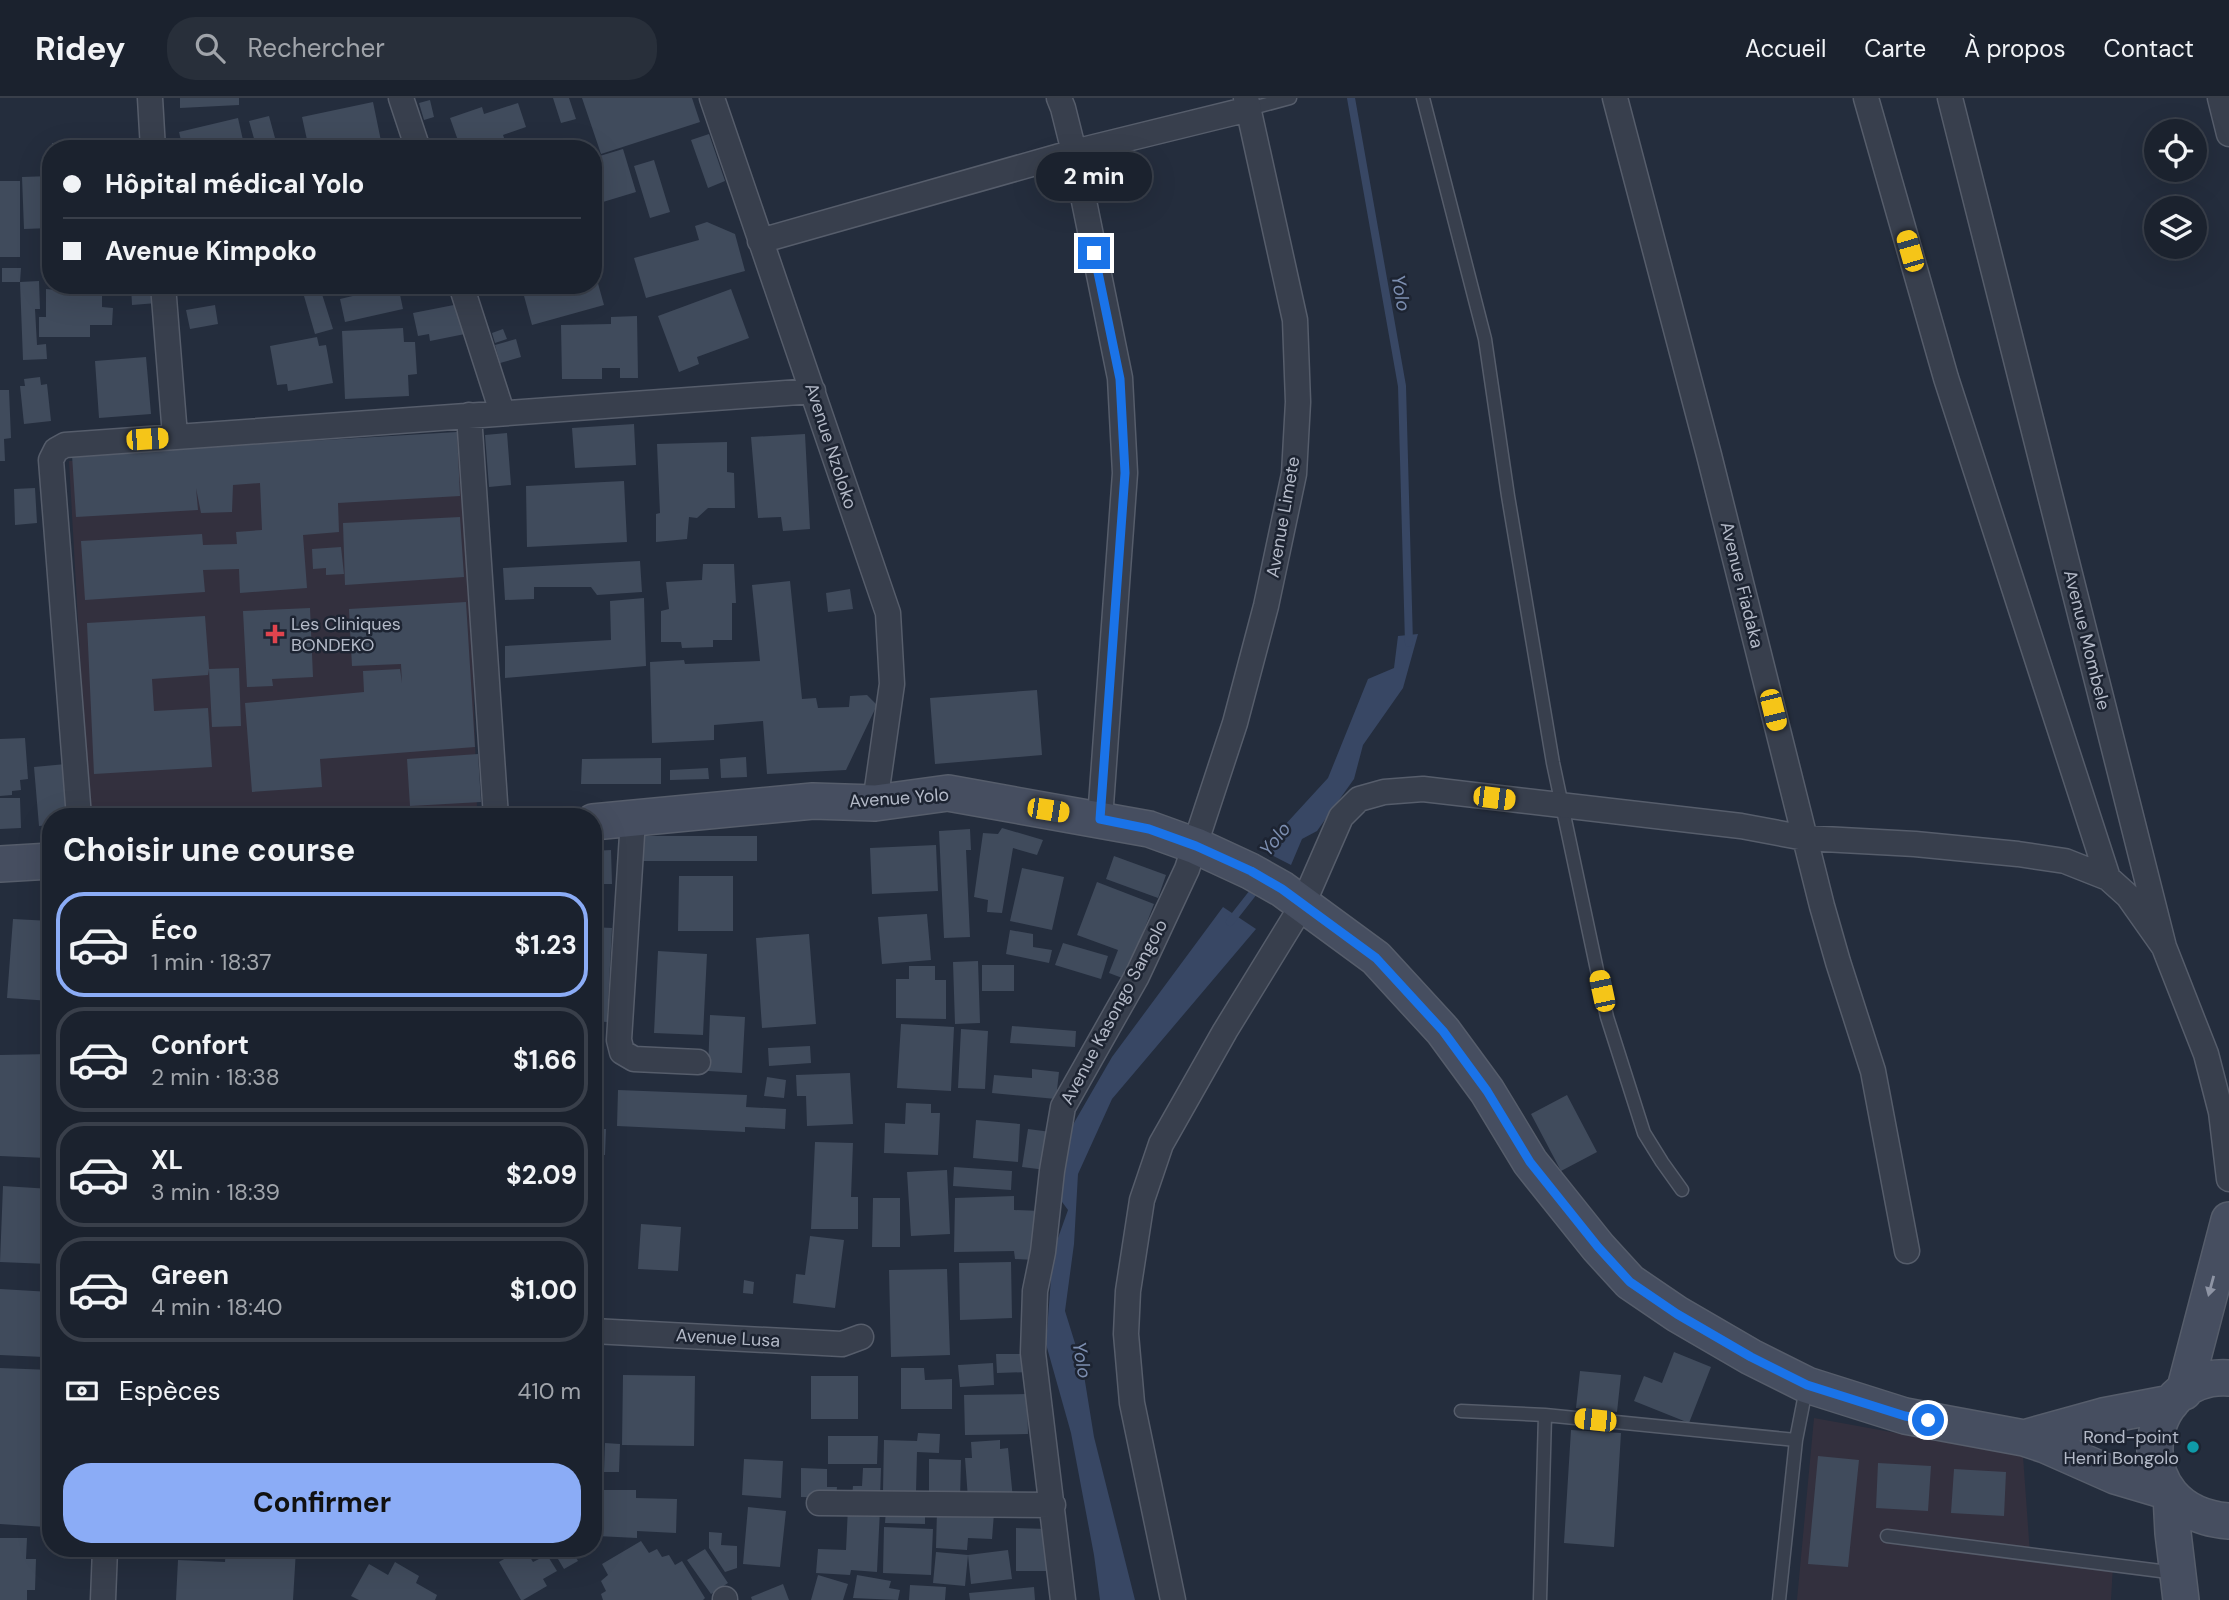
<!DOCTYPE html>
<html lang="fr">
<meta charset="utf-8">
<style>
:root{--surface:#1b222e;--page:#282f3a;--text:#f1f3f6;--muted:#a0a4aa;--line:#393f4a;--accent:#8bacf6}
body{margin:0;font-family:"DM Sans",sans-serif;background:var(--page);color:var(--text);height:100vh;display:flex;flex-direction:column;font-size:26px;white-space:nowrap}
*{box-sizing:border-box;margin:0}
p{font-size:23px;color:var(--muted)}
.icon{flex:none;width:38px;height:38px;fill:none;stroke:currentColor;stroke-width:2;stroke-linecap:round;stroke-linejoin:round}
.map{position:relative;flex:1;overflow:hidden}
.drawer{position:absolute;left:42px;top:710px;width:560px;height:749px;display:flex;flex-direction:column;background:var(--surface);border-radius:28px;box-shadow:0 7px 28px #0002,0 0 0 2px var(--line)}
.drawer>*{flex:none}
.banner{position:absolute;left:42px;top:42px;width:560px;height:154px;border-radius:28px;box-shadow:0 7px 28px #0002,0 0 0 2px var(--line);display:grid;align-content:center;height:154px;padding:0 21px;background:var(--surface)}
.buttons{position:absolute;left:2144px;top:21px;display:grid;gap:14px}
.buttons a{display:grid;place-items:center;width:63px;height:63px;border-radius:50%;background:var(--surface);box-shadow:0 7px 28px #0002,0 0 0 2px var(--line);font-size:35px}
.end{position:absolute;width:32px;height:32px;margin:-16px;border:9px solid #1a73e8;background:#fff;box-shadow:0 0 0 4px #fff}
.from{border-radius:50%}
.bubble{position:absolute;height:49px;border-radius:24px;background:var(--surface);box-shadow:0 7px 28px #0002,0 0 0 2px var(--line);font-size:23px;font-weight:700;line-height:49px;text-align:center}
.car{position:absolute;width:21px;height:42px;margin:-21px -10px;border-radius:9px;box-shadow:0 0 5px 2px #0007;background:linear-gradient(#f5c518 24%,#345 0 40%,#f5c518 0 76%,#345 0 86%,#f5c518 0)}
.banner b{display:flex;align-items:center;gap:24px;height:66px;font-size:26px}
.banner b+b{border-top:2px solid var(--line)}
.banner i{width:18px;height:18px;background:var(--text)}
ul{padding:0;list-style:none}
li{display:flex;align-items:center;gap:21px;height:105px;margin:0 14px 10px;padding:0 7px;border:4px solid var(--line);border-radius:28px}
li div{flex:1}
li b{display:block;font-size:26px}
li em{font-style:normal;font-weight:700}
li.on{border-color:var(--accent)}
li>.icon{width:63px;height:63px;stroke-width:1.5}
h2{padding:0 21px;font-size:32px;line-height:84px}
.pay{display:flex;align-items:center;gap:18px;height:77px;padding:0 21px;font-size:26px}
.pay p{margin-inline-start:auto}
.primary-button{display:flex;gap:14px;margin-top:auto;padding:14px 21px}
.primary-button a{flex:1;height:80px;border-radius:28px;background:var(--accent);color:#111;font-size:28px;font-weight:700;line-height:80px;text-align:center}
header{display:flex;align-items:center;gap:42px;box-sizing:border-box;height:98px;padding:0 35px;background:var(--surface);border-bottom:2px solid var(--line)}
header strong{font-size:33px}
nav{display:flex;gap:38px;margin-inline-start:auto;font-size:24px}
.search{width:490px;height:63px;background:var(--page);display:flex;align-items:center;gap:18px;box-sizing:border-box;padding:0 24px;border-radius:28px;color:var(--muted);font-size:26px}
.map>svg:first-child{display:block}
.medical{fill:#33303e}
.water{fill:#384764}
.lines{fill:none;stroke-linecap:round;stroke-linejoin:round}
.stream{stroke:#384764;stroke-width:8}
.building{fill:#404b5c}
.lane-casing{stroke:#565d6b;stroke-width:15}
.street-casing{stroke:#565d6b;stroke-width:27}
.secondary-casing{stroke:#565d6b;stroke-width:38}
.lane{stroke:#383f4d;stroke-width:12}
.street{stroke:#383f4d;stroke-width:24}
.secondary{stroke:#464e60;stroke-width:35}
.oneway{fill:#8e94a4}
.route{stroke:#1a73e8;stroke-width:9}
.health-dot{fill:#e0444e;stroke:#1d2432;stroke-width:2.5}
.culture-dot{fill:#0f9aa8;stroke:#1d2432;stroke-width:2.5}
.labels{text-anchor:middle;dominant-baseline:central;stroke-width:5;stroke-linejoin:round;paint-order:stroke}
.street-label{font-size:18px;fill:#b4bac8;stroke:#1d2432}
.poi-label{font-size:18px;fill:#b4bac8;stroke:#1d2432;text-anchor:start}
.water-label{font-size:19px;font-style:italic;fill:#7c8eb0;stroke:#1d2432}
</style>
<header>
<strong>Ridey</strong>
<div class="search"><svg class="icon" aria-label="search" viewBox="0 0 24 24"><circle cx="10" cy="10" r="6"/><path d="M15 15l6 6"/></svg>Rechercher</div>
<nav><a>Accueil</a><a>Carte</a><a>À propos</a><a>Contact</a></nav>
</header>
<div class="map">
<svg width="2229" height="1502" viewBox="0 0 2229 1502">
<rect width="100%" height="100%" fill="#242d3d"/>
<!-- medical -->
<path class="medical" d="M466,336L477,710L348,719H89L69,363Z
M1814,1320L2023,1358L2030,1456L2113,1467L2111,1502H1797Z"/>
<!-- water -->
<path class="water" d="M1418,536L1403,590L1363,647L1354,681L1317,733L1302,741L1291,767L1262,752L1328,680L1368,581L1394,570L1398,538Z
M1223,809L1256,831L1112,1001L1078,1076L1074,1146L1065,1213L1083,1271L1094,1339L1135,1502H1100L1094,1457L1071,1335L1046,1246L1053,1154L1068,1112L1054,1093L1067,1037L1112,959Z"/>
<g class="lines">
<!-- stream -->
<path class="stream" d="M1351,0L1402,288L1409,545
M1230,824L1259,787"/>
</g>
<!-- building -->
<path class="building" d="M180,0H239V7L180,10Z
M553,0H569L576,21L561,25Z
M582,0H692L700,24L601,56Z
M430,2L434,19L424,22L419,5Z
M373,4L381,43L344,51H309L302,19Z
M518,5L526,29L503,37L508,51H461L450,20L482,9L484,16Z
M269,18L278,51H257L249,23Z
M238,20L245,51H183L179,34Z
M709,36L725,83L708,90L691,42Z
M113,42V51H52V45Z
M623,51L636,94L593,107V60Z
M654,62L670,114L650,120L634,68Z
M51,78V130L24,131L22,79Z
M0,83H20V159H0Z
M707,124L735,136L745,173L646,200L634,160L699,142L695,128Z
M43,144H51V181H44Z
M2,170H21L20,184H2Z
M594,171L604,207L532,227L521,187H593Z
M39,183L40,211H35L37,247L46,246L47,261L23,262L20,184Z
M56,187H91V191H102V209L113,210L112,227H90V239H39V219H46V191L56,192Z
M131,187H155L157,205L132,207Z
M204,187H236V188L207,196Z
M359,187H398L403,211L345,224L340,201L361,196Z
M731,191L749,240L697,259L699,266L679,274L658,218Z
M321,193L333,231L315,236L304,198Z
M459,206L465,236L430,243L429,236L418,238L413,215Z
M215,207L218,226L190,231L186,212Z
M637,218L638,280H620V270H602V281H562L561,227L611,226V219Z
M403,230L404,244H415L417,276L408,277L409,298L345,301L342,233Z
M503,231L507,241L495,245L492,235Z
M317,239L319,248L326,247L333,285L288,293L287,286L277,287L270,248Z
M516,241L521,259L500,265L495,247Z
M146,259L151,316L99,320L95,263Z
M40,279L41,287L47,286L51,323L24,326L20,288H25L24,281Z
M0,292H9L11,340L4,341L5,363H0Z
M634,326L636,367L575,370L572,330Z
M457,334L460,398L338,405L339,434L303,437L307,490L240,495L239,471L203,472L205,494L85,502L81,443L202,436L203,447L237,446L236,434L262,432L260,385L233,387L232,414L201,415L196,390L198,412L76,419L72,357Z
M507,335L511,387L489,389L485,337Z
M805,336L810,431L783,433L781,419L758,420L751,339Z
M727,344V374L734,375L735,410H708L697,420L689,419L687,441L656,444V416L660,415L657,346Z
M624,383L627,444L527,449L526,388Z
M35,390L37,425L15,427L14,391Z
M460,419L464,479L345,487L343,425Z
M341,449L344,476L326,477V470L313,471L312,451Z
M640,463L642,494L597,497L591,489H534V501L505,502L503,470Z
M703,466H734L736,505H732V542H713V549L682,550L681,544H661V513L669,511L666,484L702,482Z
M790,483L802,601L816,600L818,610L849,609L850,598L867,597L877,607L846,672L767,676L763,623L714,627V642L652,645L650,564L684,562L685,566L760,563L752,487Z
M850,491L853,511L828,514L826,495Z
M644,500L646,568L505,580V548L611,542L610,503Z
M466,504L475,649L320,661L322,689L252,694L245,605L364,594L363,573L400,571L402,585L401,566L352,568L349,511Z
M310,510L313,579L272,581L273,588L247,589L243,513Z
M205,518L209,571L239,570L241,628L212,629L209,571L208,577L152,581L154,613L208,610L212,669L94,676L87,525Z
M1037,592L1042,657L935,666L930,600Z
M25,640L28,681L20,682L21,692L12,693V697L0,698V641Z
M478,656L481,704L410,708L407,661Z
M746,659L747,679L721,680L720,661Z
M661,660V686H581L582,661Z
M66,666L70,719H51V727L39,728L34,669Z
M708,670L709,681L670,682V672Z
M0,700H20L21,730L0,731Z
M1002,730L1043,742L1037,757L1013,750L1002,815L987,814L988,802L974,799L983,735L998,736Z
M970,731L971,752H966L970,839L944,840L939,733Z
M642,738H757V763H642Z
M936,747L938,793L872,796L870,750Z
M611,752L612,786H593V753Z
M1114,758L1166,777L1158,800L1106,781Z
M1022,770L1064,779L1052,832L1010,823Z
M679,778H733V833H678Z
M1097,784L1154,806L1125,881L1109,875L1118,852L1077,837Z
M593,809H601V825H593Z
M927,816L931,862L882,866L878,819Z
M13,821L51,823V903L7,900Z
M593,829L612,830L607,924L593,923Z
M1010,832L1033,836V849L1052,852L1049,865L1006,856Z
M809,836L816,926L762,930L756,840Z
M1063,845L1108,858L1101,881L1055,867Z
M658,853L707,856L703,937L654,935Z
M978,863L980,925L955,926L953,864Z
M982,867H1014V893H982Z
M909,868H935V882H946V921L896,920V881H909Z
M710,917L745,919L742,975L708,973Z
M901,926L954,929L951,993L897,990Z
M1012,928L1076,933L1075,949L1010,945Z
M961,931L988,933L985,991L958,990Z
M810,948L811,965L769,968L768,950Z
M51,956V1012L47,1060L0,1058V957Z
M1032,971L1059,974L1056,1001L992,995L994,977L1032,980Z
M850,975L853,1026L807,1028L806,998H797L796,977Z
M767,979L786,982L784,1000L764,998Z
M618,992L747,997L746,1009L786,1011L785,1031L745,1029V1034L617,1028Z
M1567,997L1597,1054L1561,1073L1531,1016Z
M906,1005L931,1006V1015H940L938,1057L884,1055L885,1025L905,1026Z
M976,1022L1020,1026L1018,1064L973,1060Z
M593,1031H606L605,1057H593Z
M1028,1031L1051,1034L1046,1072L1022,1069Z
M815,1044L853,1045L851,1099H858V1131H811Z
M954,1069L1012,1073L1011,1092L953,1088Z
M947,1072L950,1136L911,1138L907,1074Z
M3,1088L51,1091L48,1166L0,1164Z
M1014,1098V1112L1042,1113L1036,1162L1015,1161L1014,1153L954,1154L955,1100Z
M873,1100H900V1149H872Z
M641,1126L681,1129L678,1173L638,1171Z
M810,1138L844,1142L835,1210L793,1205L796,1176L805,1177Z
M1011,1164L1012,1220L960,1222L959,1165Z
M947,1171L950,1257L891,1259L889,1172Z
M744,1182L754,1184L753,1196L743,1195Z
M0,1191L51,1194V1226H48L44,1259L0,1257Z
M1674,1254L1711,1269L1689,1325L1634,1303L1644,1278L1662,1285Z
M996,1256H1029V1274L997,1275Z
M993,1265L994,1287L960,1289L958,1267Z
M0,1270L51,1272L49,1336H51V1369H49L46,1429L0,1426Z
M901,1270H924L925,1282L952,1281V1311H901Z
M1580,1273L1621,1277L1617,1314L1576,1310Z
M623,1277L695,1278L694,1348L622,1347Z
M811,1278H858V1321H811Z
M1027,1296L1028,1336L965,1337L964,1297Z
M1571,1332L1621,1335L1614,1449L1564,1445Z
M918,1335L940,1336L939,1355L917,1354L916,1394L883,1393L884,1342L917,1343Z
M828,1338H878L877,1366H828Z
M1000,1342V1351L1008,1350L1013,1401H968L965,1360H972L971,1344Z
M605,1345L620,1346L619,1374H604Z
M1818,1358L1859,1362L1848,1469L1808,1466Z
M744,1361L783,1363L781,1400L742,1397Z
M929,1361L961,1362L960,1401L929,1400Z
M1878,1365L1931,1368L1928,1413L1876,1410Z
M801,1370L827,1371V1389H837L836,1400L801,1399Z
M863,1370H881L880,1400L852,1399L853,1388H862Z
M1954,1371L2006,1374L2004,1418L1951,1415Z
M599,1392H636V1400L677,1401L676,1435L637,1433V1440L597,1438Z
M748,1409L786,1413L780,1469L743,1466Z
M848,1409L880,1411L877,1474L851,1472L850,1477L816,1475L818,1451L846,1452Z
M886,1411L925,1413V1426L885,1425Z
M937,1412L994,1415L992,1441L968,1440L967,1452L936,1450Z
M884,1429L933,1431L931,1477L883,1475Z
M1016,1430L1047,1431L1048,1473H1016Z
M709,1434L722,1435L721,1447L737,1448V1470L725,1474L709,1450Z
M0,1440H27L26,1461H36L35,1492H27V1502H0Z
M641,1443L649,1455L657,1451L662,1459L669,1457L675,1467L682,1463L705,1500L703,1502H603L601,1496L606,1493L601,1483L608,1477L602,1466Z
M226,1451L296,1452L293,1502H176L178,1462L225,1464Z
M521,1451H525L533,1464L547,1457L557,1473L543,1481L547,1488L523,1502H521L499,1464Z
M552,1451H579L573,1454L578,1463L564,1471Z
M705,1451L728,1485L711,1496L687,1462Z
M1008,1452L1012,1481L971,1486L968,1457Z
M936,1454L968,1457L965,1488L933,1485Z
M395,1464L419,1478L416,1485L437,1497L435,1502H359L351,1498L369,1466L388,1477Z
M818,1477L848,1486L843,1502H811Z
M857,1477L891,1483L889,1490L900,1492L898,1502L853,1500Z
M783,1486L789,1502H752L751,1499Z
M910,1487L946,1489L945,1502H909Z
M1034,1489L1035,1502H970L969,1495Z"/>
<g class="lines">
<!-- lane casing -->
<g class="lane-casing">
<path id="lane" d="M1423,0L1485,241L1508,398L1553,665L1607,919L1644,1035L1662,1064L1682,1092
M1249,11L1290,0
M1461,1313L1545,1317L1796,1342
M1887,1438L2176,1475
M1540,1502L1545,1317
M1779,1502L1796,1342L1806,1291"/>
</g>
<!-- street casing -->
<g class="street-casing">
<path id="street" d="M150,0L153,51
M401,0L418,51
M712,0L888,515L892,586L875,705
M1059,0L1063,10L1074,54L1120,280L1125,375L1100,721
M1615,0L1709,357L1822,808L1838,864L1873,973L1907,1153
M1866,0L1946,280L2108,780
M1950,0L2164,849L2206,956L2221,1014L2229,1081
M2220,0L2229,36
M760,143L1074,54L1249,11
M163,187L175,338
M461,187L502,314
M469,317L496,719
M79,719L51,362L56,352L65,347L813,293
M633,721L619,942L622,954L634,961L698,964
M593,1233L842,1246L861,1239
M819,1405L1053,1407
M103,1502L105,1451
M725,1502V1501
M1063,1502L1033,1255L1035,1193L1043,1154L1052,1073L1063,1009L1137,878L1187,771L1235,625L1266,508L1294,376L1298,304L1295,222L1246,0
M1173,1502L1132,1305L1126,1236L1128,1193L1142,1102L1161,1046L1225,933L1303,806L1341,719L1359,701L1384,694L1423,691L1741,728L1805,740L1915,746L2018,756L2065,763L2108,780L2128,798L2164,849"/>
</g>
<!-- secondary casing -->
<g class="secondary-casing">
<path id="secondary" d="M593,724L813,703L875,705L948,695L1149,731L1196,748L1250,773L1282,791L1376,860L1443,933L1487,993L1530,1064L1598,1149L1630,1184L1677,1216L1751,1259L1807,1287L1905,1318L2024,1340L2045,1347L2115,1378L2169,1394
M0,766L51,763
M2229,1280C2140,1274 2121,1415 2229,1423
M2184,1294L2229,1122
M2024,1340L2103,1318L2171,1305
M2171,1397L2173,1435L2181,1502"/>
</g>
<!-- lane -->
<use href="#lane" class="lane"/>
<!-- street -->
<use href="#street" class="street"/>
<!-- secondary -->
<use href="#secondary" class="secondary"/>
</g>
<!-- one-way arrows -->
<defs><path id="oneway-solid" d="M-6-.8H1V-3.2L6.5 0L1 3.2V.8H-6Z" transform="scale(1.75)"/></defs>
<use class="oneway" href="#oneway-solid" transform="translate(2211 1188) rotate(105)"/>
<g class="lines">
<!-- route -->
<path class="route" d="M1094,155L1120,281L1125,375L1100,721L1149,731L1196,748L1251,773L1282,791L1376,860L1443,933L1487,993L1530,1064L1598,1149L1630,1184L1677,1216L1751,1259L1807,1287L1905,1318L1928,1322"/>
</g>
<!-- markers -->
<path class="health-dot" d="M271.5 525.5h7v7h7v7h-7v7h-7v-7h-7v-7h7z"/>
<circle class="culture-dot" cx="2193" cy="1349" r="7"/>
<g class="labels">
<!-- street labels -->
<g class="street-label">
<text transform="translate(831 348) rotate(72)">Avenue Nzoloko</text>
<text transform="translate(1283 419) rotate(-80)">Avenue Limete</text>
<text transform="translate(1742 487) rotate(76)">Avenue Fiadaka</text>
<text transform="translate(2087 542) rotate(76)">Avenue Mombele</text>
<text transform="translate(899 700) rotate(-4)">Avenue Yolo</text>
<text transform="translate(1114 914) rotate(-62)">Avenue Kasongo Sangolo</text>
<text transform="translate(728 1240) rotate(3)">Avenue Lusa</text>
</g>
<!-- poi labels -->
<g class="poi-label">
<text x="291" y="526">Les Cliniques<tspan x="291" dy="21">BONDEKO</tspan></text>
<text x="2179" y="1339" text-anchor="end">Rond-point<tspan x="2179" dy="21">Henri Bongolo</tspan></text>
</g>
<!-- water labels -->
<g class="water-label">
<text transform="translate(1401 195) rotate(80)">Yolo</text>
<text transform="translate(1275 741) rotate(-52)">Yolo</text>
<text transform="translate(1082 1262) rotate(80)">Yolo</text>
</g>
</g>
</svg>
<div class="buttons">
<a><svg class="icon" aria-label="locate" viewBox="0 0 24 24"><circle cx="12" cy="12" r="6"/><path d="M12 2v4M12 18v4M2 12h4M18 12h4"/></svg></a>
<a><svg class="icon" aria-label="layers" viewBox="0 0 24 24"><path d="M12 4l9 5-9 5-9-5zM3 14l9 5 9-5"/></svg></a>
</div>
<i class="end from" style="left:1928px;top:1322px"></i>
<i class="end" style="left:1094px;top:155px"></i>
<div class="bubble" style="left:1036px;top:54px;width:116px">2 min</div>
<i class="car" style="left:1910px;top:153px;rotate:344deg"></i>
<i class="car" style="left:147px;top:341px;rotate:86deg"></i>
<i class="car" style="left:1773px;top:612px;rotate:166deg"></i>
<i class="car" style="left:1494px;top:700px;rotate:97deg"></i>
<i class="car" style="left:1048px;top:712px;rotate:99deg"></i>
<i class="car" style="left:1602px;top:893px;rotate:348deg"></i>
<i class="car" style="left:1595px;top:1322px;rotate:276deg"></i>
<div class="banner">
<b><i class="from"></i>Hôpital médical Yolo</b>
<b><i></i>Avenue Kimpoko</b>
</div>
<section class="drawer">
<h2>Choisir une course</h2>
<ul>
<li class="on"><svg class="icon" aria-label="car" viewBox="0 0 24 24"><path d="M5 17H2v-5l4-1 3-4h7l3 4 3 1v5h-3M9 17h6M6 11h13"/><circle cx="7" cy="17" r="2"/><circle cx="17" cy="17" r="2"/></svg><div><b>Éco</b><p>1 min · 18:37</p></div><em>$1.23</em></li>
<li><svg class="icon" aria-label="car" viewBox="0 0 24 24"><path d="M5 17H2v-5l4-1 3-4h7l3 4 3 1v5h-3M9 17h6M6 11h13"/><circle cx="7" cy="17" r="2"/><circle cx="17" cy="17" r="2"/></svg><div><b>Confort</b><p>2 min · 18:38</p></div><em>$1.66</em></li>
<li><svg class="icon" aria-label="car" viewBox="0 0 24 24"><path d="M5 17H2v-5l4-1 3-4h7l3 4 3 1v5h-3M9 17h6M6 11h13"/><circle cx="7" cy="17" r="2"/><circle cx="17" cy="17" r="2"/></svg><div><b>XL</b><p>3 min · 18:39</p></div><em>$2.09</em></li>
<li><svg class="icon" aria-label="car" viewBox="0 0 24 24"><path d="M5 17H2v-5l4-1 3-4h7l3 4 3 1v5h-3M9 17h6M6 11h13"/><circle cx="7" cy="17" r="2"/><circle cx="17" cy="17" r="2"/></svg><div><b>Green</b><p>4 min · 18:40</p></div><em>$1.00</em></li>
</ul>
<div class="pay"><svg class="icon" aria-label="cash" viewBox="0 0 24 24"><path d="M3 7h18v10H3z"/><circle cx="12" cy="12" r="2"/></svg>Espèces<p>410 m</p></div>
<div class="primary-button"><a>Confirmer</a></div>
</section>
</div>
